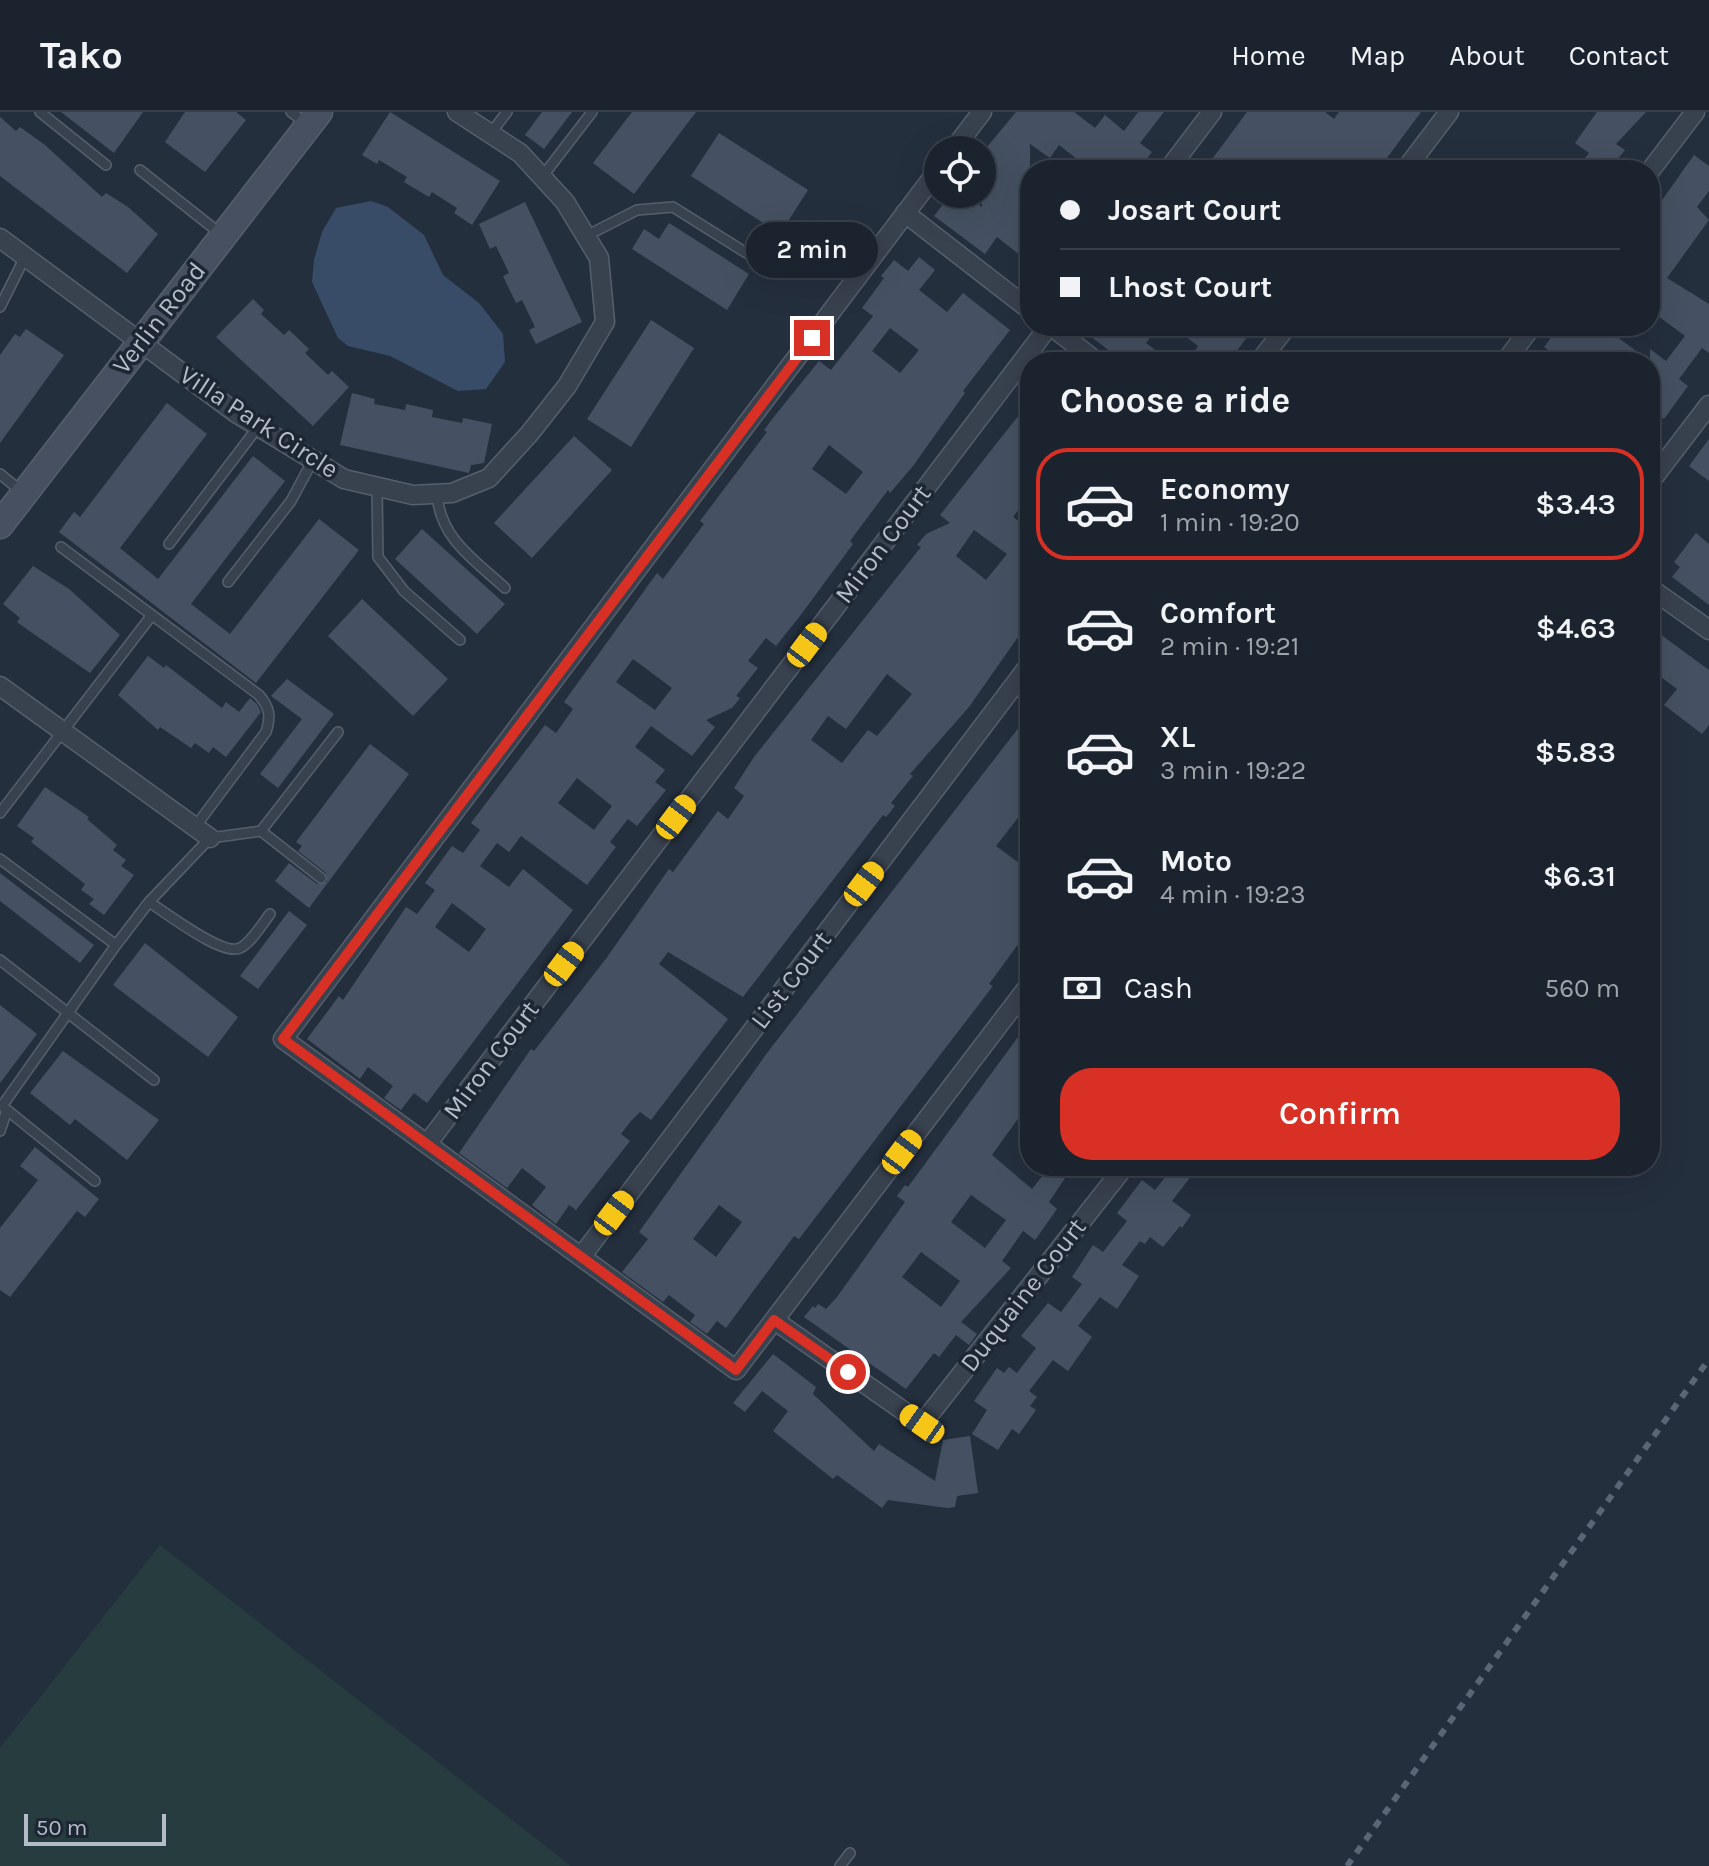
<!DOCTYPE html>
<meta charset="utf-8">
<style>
:root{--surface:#1b232e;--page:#282f3a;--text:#f1f3f6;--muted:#a0a4aa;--line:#39404a;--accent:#d93025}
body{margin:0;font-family:Karla,sans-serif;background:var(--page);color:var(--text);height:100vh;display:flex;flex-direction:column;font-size:30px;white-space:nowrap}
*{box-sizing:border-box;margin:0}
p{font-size:26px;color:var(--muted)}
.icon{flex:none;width:44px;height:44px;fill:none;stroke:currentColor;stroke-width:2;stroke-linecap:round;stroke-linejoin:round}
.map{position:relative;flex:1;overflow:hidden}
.side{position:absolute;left:1020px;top:240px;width:640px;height:824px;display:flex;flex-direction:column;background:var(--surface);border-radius:32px;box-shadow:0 8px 32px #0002,0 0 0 2px var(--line)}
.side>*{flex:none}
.banner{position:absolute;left:1020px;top:48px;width:640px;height:176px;border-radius:32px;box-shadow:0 8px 32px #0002,0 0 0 2px var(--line);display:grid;align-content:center;height:176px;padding:0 40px;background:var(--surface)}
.fabs{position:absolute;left:924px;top:24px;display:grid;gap:16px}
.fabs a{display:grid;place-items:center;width:72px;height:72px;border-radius:50%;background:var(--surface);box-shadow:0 8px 32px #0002,0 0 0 2px var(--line);font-size:40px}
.scale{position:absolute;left:24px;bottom:20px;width:142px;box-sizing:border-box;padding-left:8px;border:4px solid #b4bcc9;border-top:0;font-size:22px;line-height:28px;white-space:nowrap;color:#b4bcc9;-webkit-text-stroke:6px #1d2633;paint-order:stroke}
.end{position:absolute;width:36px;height:36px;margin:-18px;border:10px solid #d93025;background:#fff;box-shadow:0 0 0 4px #fff}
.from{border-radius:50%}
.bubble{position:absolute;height:56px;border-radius:28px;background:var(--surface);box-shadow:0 8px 32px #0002,0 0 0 2px var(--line);font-size:26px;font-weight:600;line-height:56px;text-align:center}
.car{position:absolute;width:24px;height:48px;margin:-24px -12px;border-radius:10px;box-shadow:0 0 6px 2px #0007;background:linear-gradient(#f5c518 24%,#345 0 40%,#f5c518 0 76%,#345 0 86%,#f5c518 0)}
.banner b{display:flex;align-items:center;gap:28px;height:76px;font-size:30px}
.banner b+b{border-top:2px solid var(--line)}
.banner i{width:20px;height:20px;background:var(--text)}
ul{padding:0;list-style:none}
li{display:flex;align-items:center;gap:24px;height:112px;margin:0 16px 12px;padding:0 24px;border:4px solid transparent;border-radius:32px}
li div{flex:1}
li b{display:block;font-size:30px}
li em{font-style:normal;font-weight:600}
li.current{border-color:var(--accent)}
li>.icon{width:72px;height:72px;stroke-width:1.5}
h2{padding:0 40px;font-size:36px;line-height:96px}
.pay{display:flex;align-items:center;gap:20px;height:88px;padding:0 40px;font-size:30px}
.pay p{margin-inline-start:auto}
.cta{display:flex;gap:16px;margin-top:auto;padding:16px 40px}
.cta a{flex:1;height:92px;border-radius:32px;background:var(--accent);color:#fff;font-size:32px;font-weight:600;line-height:92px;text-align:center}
header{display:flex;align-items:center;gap:48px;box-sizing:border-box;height:112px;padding:0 40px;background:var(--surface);border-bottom:2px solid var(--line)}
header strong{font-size:38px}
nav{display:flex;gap:44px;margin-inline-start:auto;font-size:28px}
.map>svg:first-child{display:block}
.green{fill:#263c3f}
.water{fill:#394c67}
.building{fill:#455162;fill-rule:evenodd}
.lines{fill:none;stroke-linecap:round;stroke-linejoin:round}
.lane-casing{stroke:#565f6c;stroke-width:12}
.street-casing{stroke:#565f6c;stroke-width:21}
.secondary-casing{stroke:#565f6c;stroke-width:29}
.lane{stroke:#38414e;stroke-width:9}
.street{stroke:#38414e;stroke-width:18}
.secondary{stroke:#465061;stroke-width:26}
.rail{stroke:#5a6575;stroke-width:6;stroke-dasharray:8 8;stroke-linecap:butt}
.route{stroke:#d93025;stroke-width:10}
.labels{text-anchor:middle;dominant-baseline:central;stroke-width:7;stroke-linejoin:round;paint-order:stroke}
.street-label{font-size:26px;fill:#b4bcc9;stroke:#1d2633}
</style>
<header>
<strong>Tako</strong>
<nav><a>Home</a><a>Map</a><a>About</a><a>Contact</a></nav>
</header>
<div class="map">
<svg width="1709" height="1754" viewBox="0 0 1709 1754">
<rect width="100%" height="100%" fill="#242f3e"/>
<!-- green -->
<path class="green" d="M160,1433L552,1739L571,1754H0V1636Z"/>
<!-- water -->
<path class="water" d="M371,89L388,95L424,123L443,163L479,191L503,222L505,250L486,277L458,279L390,244L348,234L338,226L312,170L314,148L322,120L336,96Z"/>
<!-- building -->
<path class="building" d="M61,0H143L114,41Z
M185,0H236L246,8L205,60L165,30Z
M390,0L500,69L472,113L454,101L457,96L432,80L429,85L404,70L407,65L379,48L377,52L362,43Z
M542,0H572L544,37L525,23Z
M632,0H696L634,82L593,51Z
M1016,0H1074L1095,16L1105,3L1124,19L1138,0H1164L1140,31L1152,40L1138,58H1091L1059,33L1050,46L1030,32V151L997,125L985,142L934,104L951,82H965L982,95V41Z
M1247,0H1325L1334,7L1339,0H1421L1378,58H1204Z
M1597,0H1646L1616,32L1625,38L1610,57L1602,51L1598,57L1584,47L1589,41L1575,31Z
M0,5L16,19L20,15L45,33L102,85L106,81L128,95L158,122L127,161L0,64Z
M719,21L808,78L780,122L691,64Z
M1694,43L1709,54V79L1697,95L1709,108L1667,166L1709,192V241L1702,236L1679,267L1688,274L1664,307L1650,296V250H1551L1556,244L1544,235L1560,214H1602L1650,249V237L1666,249L1685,224L1650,198V105Z
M525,90L582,210L536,232L529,218L535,215L522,188L516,191L503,164L509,161L496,134L490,137L479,112Z
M669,111L749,162L727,198L632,137L644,117L659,127Z
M919,145L935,158L919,178L947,200L963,181L1010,218L963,279L965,281L913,354L890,381L888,378L850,429L853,432L800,504L776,534L766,526L748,549L758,556L736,584L740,586L732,596L706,608L715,615L692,644L651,614L635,635L665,658L655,670L666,678L637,714L628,707L610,730L616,735L587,773L521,724L509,740L497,731L480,754L509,775L523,757L573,798L427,991L414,981L401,998L384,986L393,974L368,955L360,967L307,927L339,884L343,888L406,795L417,802L435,778L425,771L452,734L463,741L480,718L471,711L545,613L556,621L573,597L564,590L657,461L663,467L704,412L700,409L767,320L764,318L773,306L819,249L831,258L873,204L862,196L884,166L881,164L894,148L908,159ZM890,216L919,238L900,261L872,239ZM829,333L863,360L846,382L812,357ZM633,547L672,576L655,598L616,570ZM577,666L612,694L594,718L558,691ZM452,791L486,817L469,840L435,815Z
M253,187L264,198L261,202L284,223L289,218L309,237L305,241L328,263L332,259L349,275L313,314L216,225Z
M651,208L694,236L631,335L587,307Z
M1077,214H1159L1146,231L1171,250H1124Z
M1172,214H1255L1229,250H1186L1198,234Z
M26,217L64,243L0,331V243L15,222L20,225Z
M352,281L375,287L374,292L405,298L406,292L433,298L432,305L462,311L463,306L492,312L484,351L471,353L469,361L340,333Z
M1030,289V383L1013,405L1030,418V508L969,595L910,662L913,664L891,691L895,694L886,705L883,703L743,885L668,840L659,852L728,907L651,1008L640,1000L631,1009L621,1022L630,1029L576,1098L569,1093L556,1112L532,1093L546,1075L522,1056L507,1076L459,1041L531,937L534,939L605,848L669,757L673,760L718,699L728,707L744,684L734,676L754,645L921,435L917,433L926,422L950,411L940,403ZM974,418L1007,442L986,468L956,444ZM887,562L912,582L877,624L868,618L842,651L811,628L828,604L846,617Z
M167,291L207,322L120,436L158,467L253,344L285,369L191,492L230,522L319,407L359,438L256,571L59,420L74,400L80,405Z
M574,324L612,358L532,446L494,411Z
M1709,327V369L1689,354Z
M422,417L505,492L477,522L395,447Z
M1696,421L1709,432V493L1672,465L1680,455L1674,450Z
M33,454L69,477L120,523L90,561L28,518L17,510L20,506L3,492Z
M362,487L448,567L413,604L328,524Z
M1660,522L1709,558V613L1702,622L1664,593L1677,577L1650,557V535Z
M148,544L164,556L166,553L222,596L226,590L239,600L250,586L257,592L261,600L226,645L213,635L209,641L195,631L191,636L160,615L158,618L118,583Z
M287,567L334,602L278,676L260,662L302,607L271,584Z
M1030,601V709L1021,702L996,734L1030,759V816L989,872L993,874L799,1127L794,1124L726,1216L717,1209L707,1222L690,1210L695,1203L669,1183L663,1190L622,1160L648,1127L639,1120L767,941ZM719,1093L742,1110L716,1145L693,1127Z
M370,632L409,662L309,796L275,769L289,751L317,772L327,770L326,761L298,739L302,734L296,730Z
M45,675L89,705L87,707L117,733L113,738L126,748L121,754L134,763L104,803L89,792L94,787L81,778L85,772L31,730L34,726L17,714Z
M0,761L94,833L80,851L0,789Z
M289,799L307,813L258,877L240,864Z
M145,831L238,905L208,945L113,873Z
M0,893L37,922L0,971Z
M1021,921L1030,927V990L992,1043L1032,1077L1047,1058L1052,1062L1058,1054H1073L1049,1090L1057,1097L1035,1128L1023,1119L1002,1149L1011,1156L961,1210L977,1222L969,1233L956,1223L939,1245L934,1241L906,1277L804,1205L813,1194L815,1196L818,1192L826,1197L837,1185L905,1090L897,1084L905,1073L908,1075ZM971,1083L1006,1108L985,1136L951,1110ZM921,1140L960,1169L941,1195L902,1165Z
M63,939L159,1008L127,1048L75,1007L70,1013L30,981Z
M35,1035L99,1087L85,1105L77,1099L10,1185L0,1178V1116L38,1068L20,1054Z
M1174,1054H1199L1172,1089L1191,1103L1182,1116L1180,1114L1163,1135L1150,1125L1145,1132L1140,1129L1122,1153L1139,1164L1117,1197L1100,1185L1078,1214L1092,1225L1068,1259L1053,1248L1029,1279L1037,1285L1030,1294L1036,1298L1019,1322L1012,1317L998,1338L972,1322L987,1298L974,1289L997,1256L1004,1261L1009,1255L1017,1261L1036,1236L1021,1224L1048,1191L1061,1200L1082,1172L1072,1165L1093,1133L1103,1140L1127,1109L1117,1101L1142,1068L1155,1078Z
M773,1242L816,1275L813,1282L874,1339L879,1332L935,1369L943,1328L970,1324L978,1381L957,1384L955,1395L947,1396L888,1388L882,1396L837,1363L833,1367L773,1319L788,1299L762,1279L745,1300L733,1291Z"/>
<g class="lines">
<!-- lane casing -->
<g class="lane-casing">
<path id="lane" d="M40,0L106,53
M291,0L308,13
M490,22L507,0
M140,58L222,123
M542,65L592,0
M586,124L637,98L673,95L756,147
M0,195L25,145
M0,362L21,379
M377,375L378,445L404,479L460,528
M437,382C440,427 475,448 505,476
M169,432L258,315
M61,435L259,583C270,596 271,604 266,620L195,715
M228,470L291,389L313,348
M0,701L152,503
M0,747L116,833L149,790L210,726L261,719
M321,766L261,719L338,620
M149,790C165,800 223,845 240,836C251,831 262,812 270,802
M0,848L154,968
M0,1019L7,998
M95,1069L2,994L116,833
M840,1754L850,1741"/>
</g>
<!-- street casing -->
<g class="street-casing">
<path id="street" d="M953,38L982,0
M938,58L283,927L736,1258L1030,872
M1168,58L1212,0
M1405,58L1449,0
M1650,59L1695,0
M905,101L1030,198
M0,126L236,301L344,367L413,383L452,381L489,366L530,321L567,274L605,210L599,146L565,90L520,41L457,0
M1051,214L1097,250
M1259,250L1287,214
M1505,250L1532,214
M1650,370L1709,293
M1650,476L1709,518
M0,574L210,726
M427,1032L1049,214
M581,1145L1030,552
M774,1208L922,1312L1125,1054"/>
</g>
<!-- secondary casing -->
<g class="secondary-casing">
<path id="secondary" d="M0,413L319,0"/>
</g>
<!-- lane -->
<use href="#lane" class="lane"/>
<!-- street -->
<use href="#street" class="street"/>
<!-- secondary -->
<use href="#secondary" class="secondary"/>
<!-- rail -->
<path class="rail" d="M1347,1754L1709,1247"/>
</g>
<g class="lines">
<!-- route -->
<path class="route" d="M812,226L283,927L736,1258L774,1208L848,1260"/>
</g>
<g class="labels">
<!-- street labels -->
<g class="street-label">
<text transform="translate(159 206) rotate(-52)">Verlin Road</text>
<text transform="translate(259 310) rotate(33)">Villa Park Circle</text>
<text transform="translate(883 432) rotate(-53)">Miron Court</text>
<text transform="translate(791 868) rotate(-53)">List Court</text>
<text transform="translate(491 948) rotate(-53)">Miron Court</text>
<text transform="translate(1023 1183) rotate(-52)">Duquaine Court</text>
</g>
</g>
</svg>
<div class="fabs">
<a><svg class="icon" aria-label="locate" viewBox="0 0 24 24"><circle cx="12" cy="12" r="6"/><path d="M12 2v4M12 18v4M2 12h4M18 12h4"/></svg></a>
</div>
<div class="scale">50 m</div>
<i class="end from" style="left:848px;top:1260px"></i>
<i class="end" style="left:812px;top:226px"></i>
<div class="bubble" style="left:746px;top:110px;width:132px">2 min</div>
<i class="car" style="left:807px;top:533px;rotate:37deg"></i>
<i class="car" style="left:676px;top:705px;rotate:37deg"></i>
<i class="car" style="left:864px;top:772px;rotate:37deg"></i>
<i class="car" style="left:564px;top:852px;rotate:37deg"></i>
<i class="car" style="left:902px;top:1040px;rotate:37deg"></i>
<i class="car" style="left:614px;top:1101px;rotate:37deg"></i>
<i class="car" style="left:922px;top:1312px;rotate:305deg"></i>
<div class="banner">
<b><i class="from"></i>Josart Court</b>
<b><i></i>Lhost Court</b>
</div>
<section class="side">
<h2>Choose a ride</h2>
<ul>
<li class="current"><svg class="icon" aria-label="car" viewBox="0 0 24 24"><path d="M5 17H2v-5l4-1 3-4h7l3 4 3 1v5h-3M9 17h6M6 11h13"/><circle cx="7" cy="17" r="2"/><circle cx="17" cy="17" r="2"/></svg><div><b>Economy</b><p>1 min · 19:20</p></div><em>$3.43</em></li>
<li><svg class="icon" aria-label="car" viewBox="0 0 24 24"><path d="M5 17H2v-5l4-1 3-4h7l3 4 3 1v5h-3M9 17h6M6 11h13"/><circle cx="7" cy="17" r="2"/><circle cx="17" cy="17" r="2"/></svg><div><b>Comfort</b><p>2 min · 19:21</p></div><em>$4.63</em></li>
<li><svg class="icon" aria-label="car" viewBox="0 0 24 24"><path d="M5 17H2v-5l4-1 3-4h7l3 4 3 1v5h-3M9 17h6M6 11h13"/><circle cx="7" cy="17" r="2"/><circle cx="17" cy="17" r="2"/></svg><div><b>XL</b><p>3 min · 19:22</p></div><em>$5.83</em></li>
<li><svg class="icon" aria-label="car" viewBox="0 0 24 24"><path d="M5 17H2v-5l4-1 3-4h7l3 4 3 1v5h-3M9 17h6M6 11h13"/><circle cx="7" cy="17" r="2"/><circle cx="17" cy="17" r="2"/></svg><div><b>Moto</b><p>4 min · 19:23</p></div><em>$6.31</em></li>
</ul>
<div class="pay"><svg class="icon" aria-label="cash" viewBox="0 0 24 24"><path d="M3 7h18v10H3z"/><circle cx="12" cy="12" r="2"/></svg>Cash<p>560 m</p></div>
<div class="cta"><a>Confirm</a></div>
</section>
</div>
